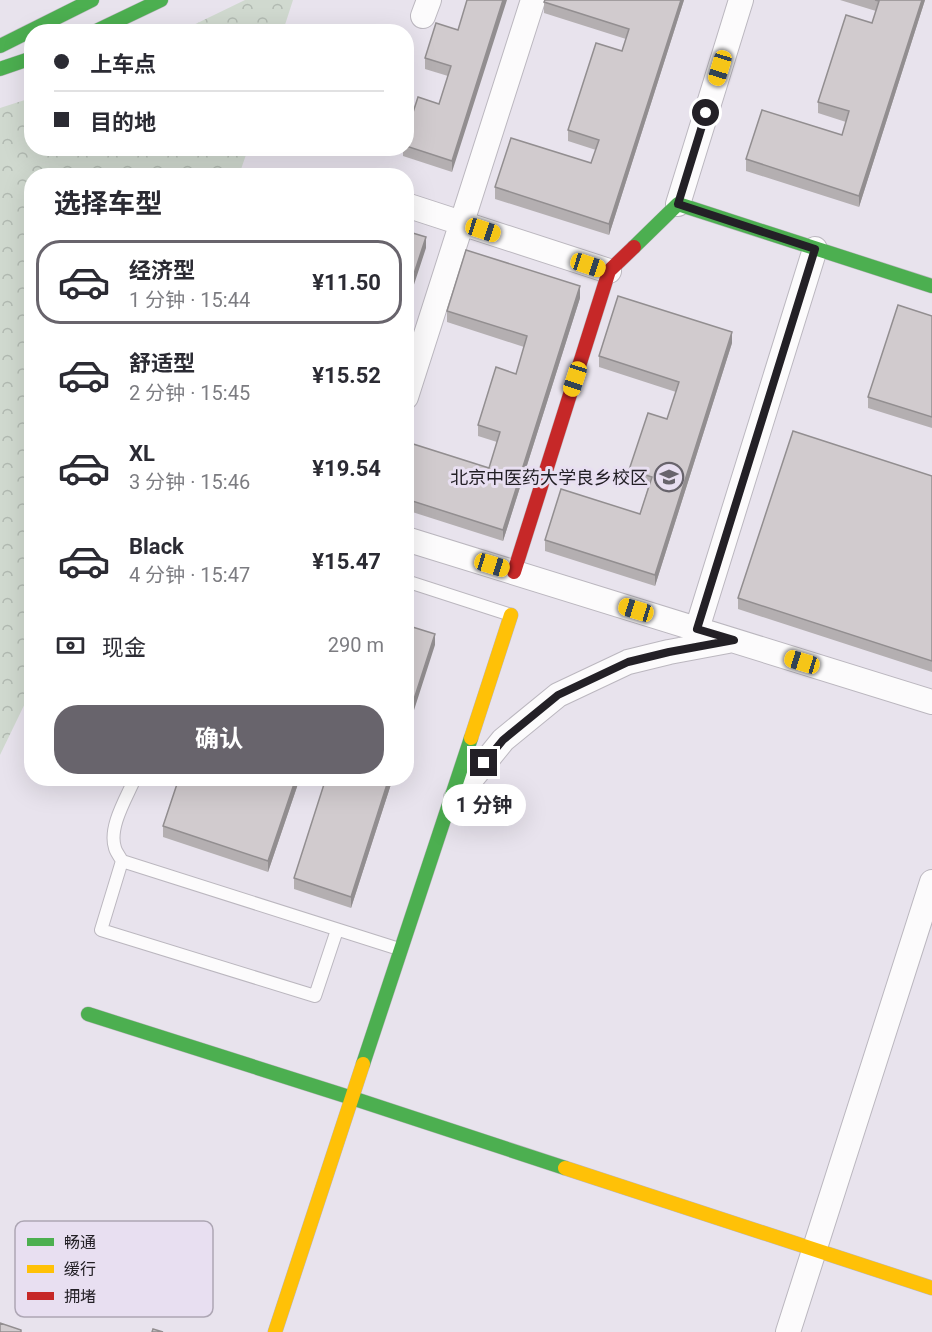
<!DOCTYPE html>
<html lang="zh">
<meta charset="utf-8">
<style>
:root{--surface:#fff;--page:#f7f7f7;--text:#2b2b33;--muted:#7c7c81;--line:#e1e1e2;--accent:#68646c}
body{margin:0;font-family:Roboto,"Noto Sans SC",sans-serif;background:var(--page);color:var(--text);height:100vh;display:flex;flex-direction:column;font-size:22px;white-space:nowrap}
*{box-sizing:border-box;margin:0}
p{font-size:20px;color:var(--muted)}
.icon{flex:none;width:33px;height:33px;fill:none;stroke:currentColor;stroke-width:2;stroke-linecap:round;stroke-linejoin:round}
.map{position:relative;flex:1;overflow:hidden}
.drawer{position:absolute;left:24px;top:168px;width:390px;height:618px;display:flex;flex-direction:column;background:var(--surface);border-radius:24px;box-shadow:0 6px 24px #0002}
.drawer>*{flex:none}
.top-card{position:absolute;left:24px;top:24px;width:390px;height:132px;border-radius:24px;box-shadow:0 6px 24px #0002;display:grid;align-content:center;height:132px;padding:0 30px;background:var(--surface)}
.end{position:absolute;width:27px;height:27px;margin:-14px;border:8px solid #232026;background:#fff;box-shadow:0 0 0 3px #fff}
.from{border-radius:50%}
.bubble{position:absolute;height:42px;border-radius:21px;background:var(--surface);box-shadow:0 6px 24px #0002;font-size:20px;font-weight:700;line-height:42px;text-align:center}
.car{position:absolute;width:18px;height:36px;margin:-18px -9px;border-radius:8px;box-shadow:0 0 4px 2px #0007;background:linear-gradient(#f5c518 24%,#345 0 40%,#f5c518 0 76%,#345 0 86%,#f5c518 0)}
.top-card b{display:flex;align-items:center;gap:21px;height:57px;font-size:22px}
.top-card b+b{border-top:2px solid var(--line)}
.top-card i{width:15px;height:15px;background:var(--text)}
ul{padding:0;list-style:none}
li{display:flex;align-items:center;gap:18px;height:84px;margin:0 12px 9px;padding:0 18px;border:3px solid transparent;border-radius:24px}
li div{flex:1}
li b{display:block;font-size:22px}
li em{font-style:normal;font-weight:700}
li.on{border-color:var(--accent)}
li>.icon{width:54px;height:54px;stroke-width:1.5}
h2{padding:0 30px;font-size:27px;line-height:72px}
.pay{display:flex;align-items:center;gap:15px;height:66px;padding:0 30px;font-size:22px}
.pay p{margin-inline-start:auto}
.button{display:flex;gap:12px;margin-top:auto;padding:12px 30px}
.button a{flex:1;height:69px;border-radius:24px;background:var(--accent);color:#fff;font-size:24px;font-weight:700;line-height:69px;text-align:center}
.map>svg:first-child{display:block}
.park{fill:url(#park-crowns)}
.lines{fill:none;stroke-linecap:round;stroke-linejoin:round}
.lane-casing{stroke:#bbb7bf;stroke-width:14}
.street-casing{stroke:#bbb7bf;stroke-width:26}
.fast-casing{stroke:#bbb7bf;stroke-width:15}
.slow-casing{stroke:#bbb7bf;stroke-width:15}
.jam-casing{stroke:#bbb7bf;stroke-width:15}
.lane{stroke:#fcfbfc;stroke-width:12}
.street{stroke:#fcfbfc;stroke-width:24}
.fast{stroke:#4caf50;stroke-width:14}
.slow{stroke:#ffc107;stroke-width:14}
.jam{stroke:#c62828;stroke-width:14}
.wall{fill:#b4afb1}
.shaded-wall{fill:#928e90}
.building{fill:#d1cbce;stroke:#928e90;stroke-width:1.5}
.route{stroke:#232026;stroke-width:8}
.labels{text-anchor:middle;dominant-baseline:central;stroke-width:6;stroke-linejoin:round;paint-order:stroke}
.poi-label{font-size:18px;fill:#232026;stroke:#e8dff1;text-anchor:end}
.key{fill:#e8dff1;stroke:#ada6b4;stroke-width:1.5}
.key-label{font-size:16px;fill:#232026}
</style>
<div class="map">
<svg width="932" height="1332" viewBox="0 0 932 1332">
<defs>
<pattern id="park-crowns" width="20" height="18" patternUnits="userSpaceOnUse" patternTransform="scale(1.5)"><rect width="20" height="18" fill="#d0d9cf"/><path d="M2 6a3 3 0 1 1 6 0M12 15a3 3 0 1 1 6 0" fill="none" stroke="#b2bab2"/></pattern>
</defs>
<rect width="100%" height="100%" fill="#e8e3ed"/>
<!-- park -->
<path class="park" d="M245,0H293L283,31H181Z
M31,98L32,148L248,149L239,175L32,176L31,691L0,755V108Z"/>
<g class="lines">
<!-- lane casing -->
<g class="lane-casing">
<path id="lane" d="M406,581L511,615
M135,778C127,797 108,827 115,848C116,852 120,857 122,861L399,949
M122,861L101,930L315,996L337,930"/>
</g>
<!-- street casing -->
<g class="street-casing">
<path id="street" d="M423,16L429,0
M678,204L741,0
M406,205L609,271
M406,397L533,0
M406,539L932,702
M697,629L815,249
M456,798L503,740L558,695L628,662L669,652L728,641
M788,1332L932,882"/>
</g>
<!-- fast casing -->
<g class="fast-casing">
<path id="fast" d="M94,32L161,0
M0,46L92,0
M0,69L32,58
M634,247L678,204L932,286
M88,1014L352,1098L565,1168
M363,1064L471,738"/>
</g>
<!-- slow casing -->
<g class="slow-casing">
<path id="slow" d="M471,738L511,615
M565,1168L932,1288
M275,1332L363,1064"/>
</g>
<!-- jam casing -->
<g class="jam-casing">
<path id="jam" d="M514,572L609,271L634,247"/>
</g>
<!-- lane -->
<use href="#lane" class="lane"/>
<!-- street -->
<use href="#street" class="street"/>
<!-- fast -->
<use href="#fast" class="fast"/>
<!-- slow -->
<use href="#slow" class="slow"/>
<!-- jam -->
<use href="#jam" class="jam"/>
</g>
<!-- wall -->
<path class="wall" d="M684,0L609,235L495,199V187L591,163L596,150L568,141V130L622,51L626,39L544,13V2Z
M840,0H925L859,207L746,171V159L842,135L846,122L818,113V102L872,23L876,11Z
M458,30L452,172L403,156V148H406V134L439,104L448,76L425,69V58Z
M580,298L503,541L406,510V454L489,468L497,442L478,436V425L516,374L524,347L447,322V311Z
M932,316V428L868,408V397Z
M732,343L655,586L545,551V540L640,514L648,488L629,482V470L667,419L676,392L599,367V356Z
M932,476V672L738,609V598Z
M179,778H300L268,872L163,837V826Z
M393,778L351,908L294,889V878Z"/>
<!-- shaded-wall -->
<path class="shaded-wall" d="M503,0H507L452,172V161Z
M681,0H684L609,235V224Z
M922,0H925L859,207V196Z
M426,237V248L406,309V298Z
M580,286V298L503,541V530Z
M732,332V343L655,586V575Z
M435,634V645L406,735V724Z
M296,778H300L268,872V861Z
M389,778H393L351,908V897Z"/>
<!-- building -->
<path class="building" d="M467,0H503L452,161L406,146V134L418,97L439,104L451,66L425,58L436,23L458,30Z
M545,0H681L609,224L495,187L511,138L591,163L599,140L568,130L596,43L622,51L629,29L544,2Z
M875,0H922L859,196L746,159L762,110L842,135L849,111L818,102L846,15L872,23L879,1Z
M406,231L426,237L406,298Z
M466,250L580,286L503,530L406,499V454L410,443L489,468L500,432L478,425L496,367L516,374L527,336L447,311Z
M618,296L732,332L655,575L545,540L561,489L640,514L652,477L629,470L648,413L667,419L679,382L599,356Z
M898,305L932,316V417L868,397Z
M793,431L932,476V661L738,598Z
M406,625L435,634L406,724Z
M179,778H296L268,861L163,826Z
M326,778H389L351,897L294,878Z
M0,1323L21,1330V1332H0Z
M153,1329L163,1332H152Z"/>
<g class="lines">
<!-- route -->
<path class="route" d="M484,763L503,740L558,695L628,662L669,652L734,640L697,629L815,249L678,204L706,113"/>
</g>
<!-- icons -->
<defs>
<g id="university-ring" transform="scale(1.5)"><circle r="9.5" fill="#e8dff1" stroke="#68646c" stroke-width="1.5"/><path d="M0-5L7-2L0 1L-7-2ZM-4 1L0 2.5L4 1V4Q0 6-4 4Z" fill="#68646c"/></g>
</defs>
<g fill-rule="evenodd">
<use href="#university-ring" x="669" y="477"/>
</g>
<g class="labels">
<!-- poi labels -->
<g class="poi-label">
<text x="648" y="477">北京中医药大学良乡校区</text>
</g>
</g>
<!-- legend -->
<rect x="15" y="1221" width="198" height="96" rx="9" class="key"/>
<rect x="27" y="1238" width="27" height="8" fill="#4caf50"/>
<rect x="27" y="1265" width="27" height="8" fill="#ffc107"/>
<rect x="27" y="1292" width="27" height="8" fill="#c62828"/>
<g class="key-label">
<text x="64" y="1248">畅通</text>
<text x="64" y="1275">缓行</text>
<text x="64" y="1302">拥堵</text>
</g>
</svg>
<i class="end from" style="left:706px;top:113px"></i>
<i class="end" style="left:484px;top:763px"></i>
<div class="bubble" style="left:442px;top:784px;width:84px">1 分钟</div>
<i class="car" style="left:720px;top:68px;rotate:197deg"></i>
<i class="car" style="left:483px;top:230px;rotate:108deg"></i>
<i class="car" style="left:588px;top:265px;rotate:108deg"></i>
<i class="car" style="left:575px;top:379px;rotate:198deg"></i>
<i class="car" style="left:492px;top:565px;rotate:107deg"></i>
<i class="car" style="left:636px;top:610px;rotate:287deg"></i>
<i class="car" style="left:802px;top:662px;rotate:287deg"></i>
<div class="top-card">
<b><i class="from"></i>上车点</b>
<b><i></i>目的地</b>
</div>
<section class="drawer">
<h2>选择车型</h2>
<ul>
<li class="on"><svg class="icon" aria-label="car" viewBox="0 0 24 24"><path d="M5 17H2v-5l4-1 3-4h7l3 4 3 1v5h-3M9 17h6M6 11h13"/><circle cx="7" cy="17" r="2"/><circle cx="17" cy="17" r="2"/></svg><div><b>经济型</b><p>1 分钟 · 15:44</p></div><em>¥11.50</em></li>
<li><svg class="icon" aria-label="car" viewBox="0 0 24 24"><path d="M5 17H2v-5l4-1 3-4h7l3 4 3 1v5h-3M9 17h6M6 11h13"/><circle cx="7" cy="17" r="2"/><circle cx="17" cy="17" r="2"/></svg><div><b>舒适型</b><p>2 分钟 · 15:45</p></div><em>¥15.52</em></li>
<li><svg class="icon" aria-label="car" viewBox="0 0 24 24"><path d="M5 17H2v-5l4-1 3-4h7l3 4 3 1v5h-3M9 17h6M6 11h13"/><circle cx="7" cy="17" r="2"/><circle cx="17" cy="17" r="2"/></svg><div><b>XL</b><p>3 分钟 · 15:46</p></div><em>¥19.54</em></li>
<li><svg class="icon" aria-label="car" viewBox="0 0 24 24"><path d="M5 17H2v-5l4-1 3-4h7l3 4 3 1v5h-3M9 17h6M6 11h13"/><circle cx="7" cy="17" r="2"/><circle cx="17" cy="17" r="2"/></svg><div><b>Black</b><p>4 分钟 · 15:47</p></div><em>¥15.47</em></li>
</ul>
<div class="pay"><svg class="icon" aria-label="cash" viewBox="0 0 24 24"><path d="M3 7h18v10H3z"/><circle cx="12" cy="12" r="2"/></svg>现金<p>290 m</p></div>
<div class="button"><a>确认</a></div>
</section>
</div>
